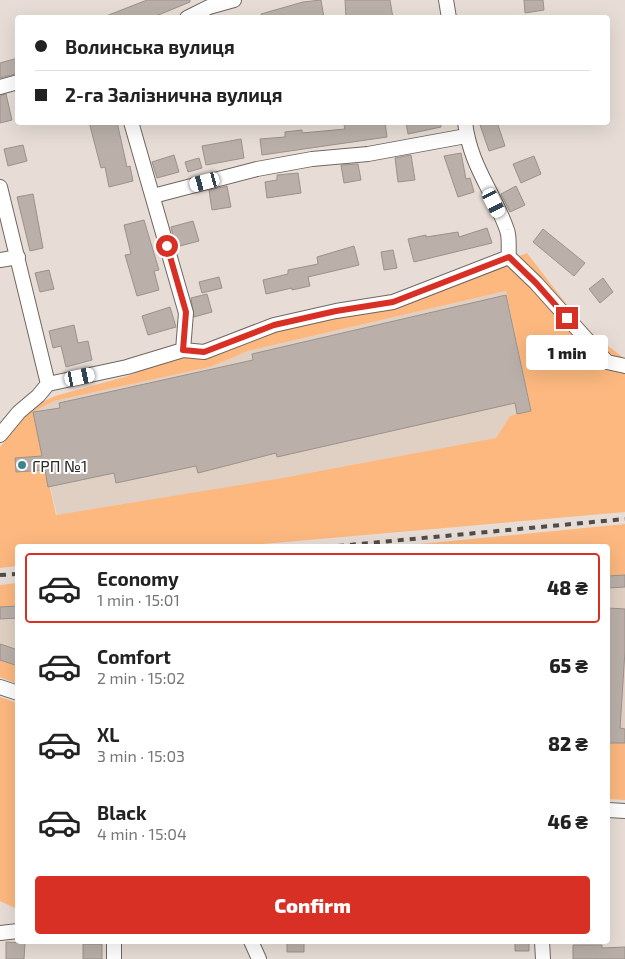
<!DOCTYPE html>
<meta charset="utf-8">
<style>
:root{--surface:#fff;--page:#f2f2f2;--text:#222;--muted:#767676;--line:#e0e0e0;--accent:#d93025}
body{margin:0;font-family:"Exo 2",sans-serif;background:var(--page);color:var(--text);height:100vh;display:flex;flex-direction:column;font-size:19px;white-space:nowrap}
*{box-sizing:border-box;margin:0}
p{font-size:16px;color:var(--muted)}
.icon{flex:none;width:28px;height:28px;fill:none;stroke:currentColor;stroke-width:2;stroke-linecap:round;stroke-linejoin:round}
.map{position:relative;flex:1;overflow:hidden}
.drawer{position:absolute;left:15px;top:544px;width:595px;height:400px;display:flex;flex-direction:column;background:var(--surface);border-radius:5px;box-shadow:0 5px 20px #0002}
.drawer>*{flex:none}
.banner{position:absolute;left:15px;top:15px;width:595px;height:110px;border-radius:5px;box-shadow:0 5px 20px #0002;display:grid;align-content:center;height:110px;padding:0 20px;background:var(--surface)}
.end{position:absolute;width:22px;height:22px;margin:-11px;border:6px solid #d93025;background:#fff;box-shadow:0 0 0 2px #fff}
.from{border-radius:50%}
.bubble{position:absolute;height:35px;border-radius:5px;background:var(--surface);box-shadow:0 5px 20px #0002;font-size:16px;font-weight:800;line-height:35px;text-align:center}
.car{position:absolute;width:15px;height:30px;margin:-15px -8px;border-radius:6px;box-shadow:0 0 4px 1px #0007;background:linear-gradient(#fff 24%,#345 0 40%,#fff 0 76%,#345 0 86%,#fff 0)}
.banner b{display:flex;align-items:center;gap:18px;height:48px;font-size:19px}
.banner b+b{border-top:1px solid var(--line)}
.banner i{width:12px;height:12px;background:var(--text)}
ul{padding:9px 0 0;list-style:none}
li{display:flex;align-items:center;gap:15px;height:70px;margin:0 10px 8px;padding:0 10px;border:2px solid transparent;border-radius:5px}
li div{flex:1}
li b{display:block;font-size:19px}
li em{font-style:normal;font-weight:800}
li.active{border-color:var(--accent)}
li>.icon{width:45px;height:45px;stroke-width:1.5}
.cta{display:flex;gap:10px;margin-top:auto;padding:10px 20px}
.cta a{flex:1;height:58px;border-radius:5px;background:var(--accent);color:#fff;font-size:20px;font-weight:800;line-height:58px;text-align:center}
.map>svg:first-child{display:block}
.built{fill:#e0d0c4}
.green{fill:#fcb87f;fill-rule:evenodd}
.building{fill:#bab0a9;stroke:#9b928b}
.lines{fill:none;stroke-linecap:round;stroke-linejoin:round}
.street-casing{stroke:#6f6760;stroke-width:16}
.street{stroke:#fff;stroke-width:14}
.rail{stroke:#514c48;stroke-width:4;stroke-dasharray:6 6;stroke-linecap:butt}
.route{stroke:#d93025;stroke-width:6}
.poi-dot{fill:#3f8491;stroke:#fff;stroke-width:2}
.labels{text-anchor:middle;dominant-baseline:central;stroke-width:4;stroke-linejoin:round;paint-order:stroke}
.poi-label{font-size:16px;fill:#2e2a27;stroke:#fff;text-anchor:start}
</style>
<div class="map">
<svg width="625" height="959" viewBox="0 0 625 959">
<rect width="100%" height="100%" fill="#e7ddd6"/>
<!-- built -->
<path class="built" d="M506,291L531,411L510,416L496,438L282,478L57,515L33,412L54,401L210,367L248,351Z
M625,575V743H608V576Z
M0,607H17V666L0,660Z"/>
<!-- green -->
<path class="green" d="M527,253L584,327L625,359V512L240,546H18L17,566L0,568V447L34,406L55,396L128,376L178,356L287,327L393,307ZM506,291L531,410L510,416L496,438L282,478L56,515L33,412L54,401L210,367L248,351Z
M625,524V575L608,576V546H399Z
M17,583V607H0V585Z
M0,660L17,666V684L0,677Z
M0,697L17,703V909L0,901Z
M608,743H625V800L608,799Z"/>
<!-- building -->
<path class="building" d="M147,0H190V2L151,18H101Z
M321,0L324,18H262L261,14L303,2Z
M345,0H390L393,18H346Z
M524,0H543L544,10L525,13Z
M18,58V73L0,78V63Z
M6,94L12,120L0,123V96Z
M89,122H117L127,167L130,166L133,181L109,187L105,167L101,168Z
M355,122H385L387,137L262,155L260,139L285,137V132L302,130V133L345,129L344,125Z
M406,122H440L441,127L408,134Z
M479,122H497L505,146L489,151Z
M241,139L244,158L206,165L202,146Z
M23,145L27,161L8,166L4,149Z
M461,153L466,179L470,178L474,192L458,197L444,156Z
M174,155L179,172L157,178L152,162Z
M411,155L415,180L398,182L395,158Z
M534,156L541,174L521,183L513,164Z
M199,158L202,168L188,172L185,162Z
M358,164L361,180L344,183L341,165Z
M298,173L301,193L267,198L265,182L277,180V175Z
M227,186L231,207L212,210L209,190Z
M516,186L525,205L510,212L501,194Z
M33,194L43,248L30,251L17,197Z
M144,220L159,270L154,271L159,290L137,296L125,255L131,254L124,225Z
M193,221L199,241L176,247L171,227Z
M487,228L492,243L414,262L408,239L426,235V237L458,232L459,237Z
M543,229L585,263L574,276L533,242Z
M354,246L359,265L308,277L310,286L292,290V288L266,294L263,280L288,274V270L318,264L317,257Z
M393,250L397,268L384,270L381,252Z
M49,270L54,289L40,292L35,273Z
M219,277L222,288L202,293L199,282Z
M603,278L613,292L600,303L589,289Z
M207,294L212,312L194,317L191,298Z
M506,295L531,411L517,414L515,403L277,457L276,453L198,473L196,466L116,483L114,473L48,487L45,470L16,472L15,458L42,456L33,412L60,408L59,403L253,360L252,354Z
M170,307L176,327L148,335L142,316Z
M74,325L78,343L88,341L92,360L66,367L61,346L53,348L49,331Z
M625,575V587L608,588V576Z
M18,606V618L0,619V607Z
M608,608L625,609V651L620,728L625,729V743H608Z
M0,644L18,650V666L0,660Z
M287,941H304V952H287Z
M515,941H529V951H515Z
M6,942L25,943L24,959H6Z
M83,944H102V959H83Z
M573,945H602V948L625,947V959H573Z"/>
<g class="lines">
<!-- street casing -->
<g class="street-casing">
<path id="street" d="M446,0L449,18
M187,18L209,7L234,0
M0,87L18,82
M131,122L186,313L183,350
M465,122C470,166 494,192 507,230C510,238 508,249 509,257
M0,187L48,384
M153,196L257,169L312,159L368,154L466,136
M0,260L18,257
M0,435L19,412L38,396L48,384L127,367L183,350L204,352L274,325L336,311L393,302L509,257L536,283L607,362L625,366
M0,687L18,693
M608,810L625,811
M0,933L18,931
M114,941V959
M251,941L259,959
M542,941L543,959"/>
</g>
<!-- street -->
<use href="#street" class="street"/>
<!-- rail -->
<path class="rail" d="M338,546L625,519
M0,575L18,574"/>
</g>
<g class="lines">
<!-- route -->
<path class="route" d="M167,246L186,312L183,350L204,352L274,325L336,311L393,302L509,257L536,283L567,318"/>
</g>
<!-- markers -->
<circle class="poi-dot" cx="22" cy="465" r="5"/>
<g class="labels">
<!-- poi labels -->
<g class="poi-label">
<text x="32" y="465">ГРП №1</text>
</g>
</g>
</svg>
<i class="end from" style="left:167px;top:246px"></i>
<i class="end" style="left:567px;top:318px"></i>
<div class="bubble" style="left:526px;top:335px;width:82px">1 min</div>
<i class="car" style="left:205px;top:182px;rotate:255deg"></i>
<i class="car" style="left:494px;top:203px;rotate:153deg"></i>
<i class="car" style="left:80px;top:377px;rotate:78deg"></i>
<div class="banner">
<b><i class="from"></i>Волинська вулиця</b>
<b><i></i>2-га Залізнична вулиця</b>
</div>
<section class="drawer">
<ul>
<li class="active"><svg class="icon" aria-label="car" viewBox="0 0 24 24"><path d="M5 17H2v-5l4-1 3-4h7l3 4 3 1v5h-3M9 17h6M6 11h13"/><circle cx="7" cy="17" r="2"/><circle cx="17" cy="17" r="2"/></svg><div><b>Economy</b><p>1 min · 15:01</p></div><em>48 ₴</em></li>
<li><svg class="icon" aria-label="car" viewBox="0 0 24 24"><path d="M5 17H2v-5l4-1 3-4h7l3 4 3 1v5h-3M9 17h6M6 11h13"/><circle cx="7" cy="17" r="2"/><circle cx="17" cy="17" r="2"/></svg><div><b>Comfort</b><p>2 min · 15:02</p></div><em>65 ₴</em></li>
<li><svg class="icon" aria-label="car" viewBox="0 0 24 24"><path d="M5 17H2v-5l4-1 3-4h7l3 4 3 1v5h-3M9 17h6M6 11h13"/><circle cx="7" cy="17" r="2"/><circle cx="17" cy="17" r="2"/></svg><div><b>XL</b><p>3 min · 15:03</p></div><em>82 ₴</em></li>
<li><svg class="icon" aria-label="car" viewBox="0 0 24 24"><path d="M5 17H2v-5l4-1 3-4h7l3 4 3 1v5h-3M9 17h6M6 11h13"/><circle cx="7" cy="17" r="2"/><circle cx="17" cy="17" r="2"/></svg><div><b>Black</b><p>4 min · 15:04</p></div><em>46 ₴</em></li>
</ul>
<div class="cta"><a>Confirm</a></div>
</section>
</div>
